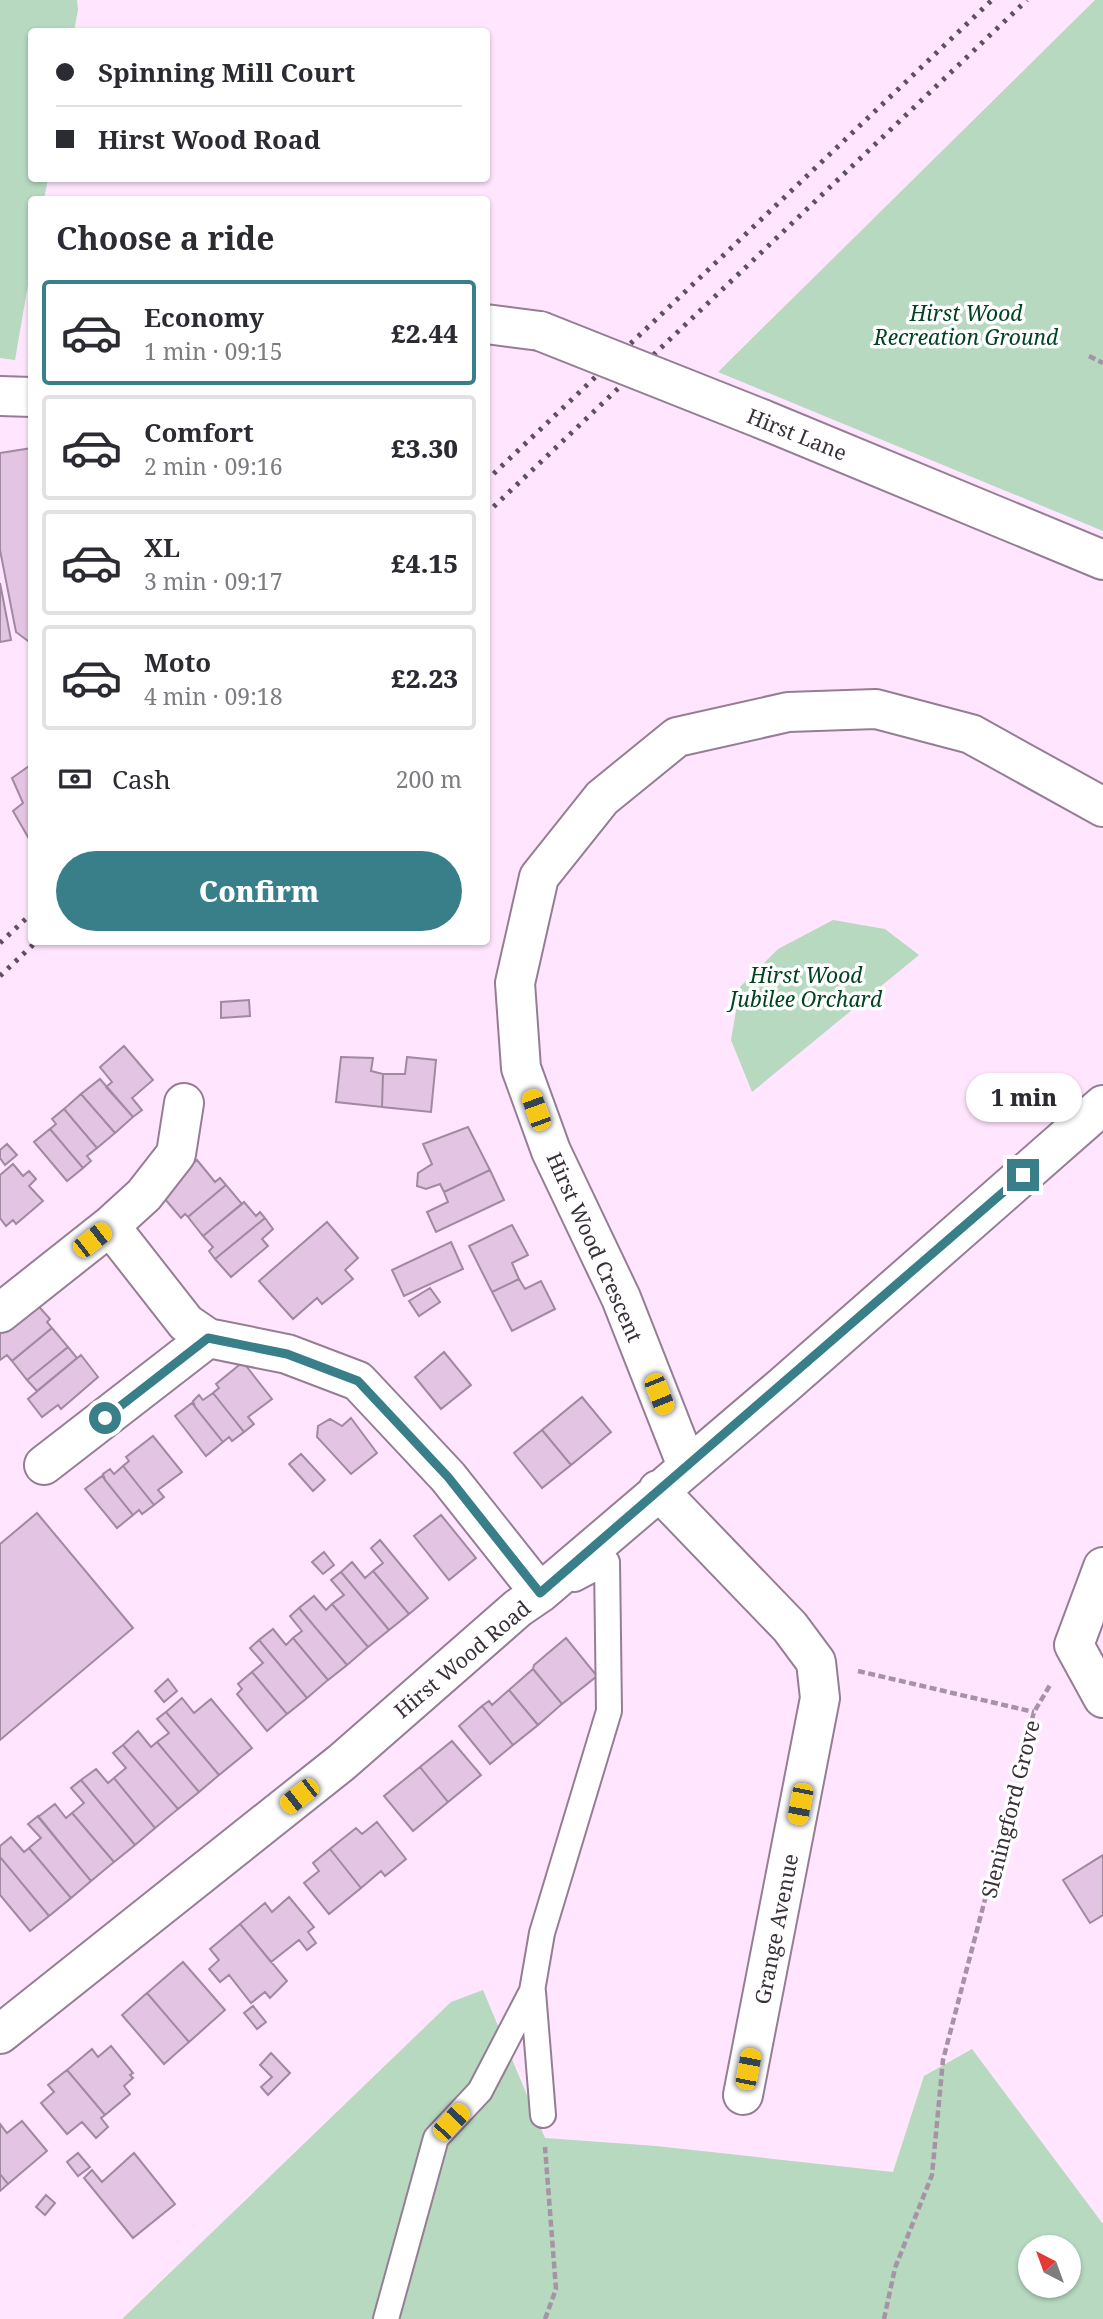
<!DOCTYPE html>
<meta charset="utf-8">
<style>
:root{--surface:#fff;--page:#f7f7f7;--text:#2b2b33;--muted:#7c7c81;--line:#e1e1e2;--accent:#387f89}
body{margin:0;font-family:"Noto Serif",serif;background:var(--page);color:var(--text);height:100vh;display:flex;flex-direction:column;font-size:26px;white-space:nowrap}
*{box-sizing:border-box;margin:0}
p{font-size:23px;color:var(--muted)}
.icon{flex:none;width:38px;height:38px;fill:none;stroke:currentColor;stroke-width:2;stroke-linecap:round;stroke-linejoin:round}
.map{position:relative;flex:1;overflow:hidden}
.details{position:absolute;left:28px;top:196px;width:462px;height:749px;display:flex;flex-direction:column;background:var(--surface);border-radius:7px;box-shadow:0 2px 5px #0004}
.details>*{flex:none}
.guide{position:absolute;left:28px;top:28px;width:462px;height:154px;border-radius:7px;box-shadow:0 2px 5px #0004;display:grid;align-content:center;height:154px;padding:0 28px;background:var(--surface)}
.needle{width:46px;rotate:319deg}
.fabs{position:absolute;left:1018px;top:2235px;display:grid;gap:14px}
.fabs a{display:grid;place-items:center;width:63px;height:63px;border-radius:50%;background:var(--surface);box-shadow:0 2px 5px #0004;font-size:35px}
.end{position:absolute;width:32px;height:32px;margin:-16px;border:9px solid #387f89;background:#fff;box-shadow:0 0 0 4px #fff}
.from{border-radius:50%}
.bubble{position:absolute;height:49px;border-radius:24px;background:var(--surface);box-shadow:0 2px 5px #0004;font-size:23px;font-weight:800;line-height:49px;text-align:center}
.car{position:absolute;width:21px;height:42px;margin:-21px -10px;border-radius:9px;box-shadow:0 0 5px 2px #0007;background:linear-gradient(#f5c518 24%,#345 0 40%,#f5c518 0 76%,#345 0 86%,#f5c518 0)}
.guide b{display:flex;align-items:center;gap:24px;height:66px;font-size:26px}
.guide b+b{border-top:2px solid var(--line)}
.guide i{width:18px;height:18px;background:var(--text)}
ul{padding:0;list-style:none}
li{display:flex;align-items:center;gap:21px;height:105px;margin:0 14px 10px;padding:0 14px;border:4px solid var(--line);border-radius:7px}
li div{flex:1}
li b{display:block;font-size:26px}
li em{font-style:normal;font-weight:800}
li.on{border-color:var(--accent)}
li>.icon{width:63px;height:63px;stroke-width:1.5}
h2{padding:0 28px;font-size:32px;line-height:84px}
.pay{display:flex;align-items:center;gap:18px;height:77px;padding:0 28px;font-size:26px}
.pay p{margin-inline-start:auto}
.action{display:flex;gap:14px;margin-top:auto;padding:14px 28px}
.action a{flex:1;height:80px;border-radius:42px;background:var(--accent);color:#fff;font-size:28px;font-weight:800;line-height:80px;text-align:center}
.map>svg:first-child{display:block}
.green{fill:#b6d9c0;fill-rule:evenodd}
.building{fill:#e4c4e3;stroke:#a189a0;stroke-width:2}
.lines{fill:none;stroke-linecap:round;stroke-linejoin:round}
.lane-casing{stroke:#957e94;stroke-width:28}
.street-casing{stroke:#957e94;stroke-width:42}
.path{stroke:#a694a6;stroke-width:4.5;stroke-dasharray:7 3.5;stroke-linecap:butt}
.lane{stroke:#fff;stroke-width:24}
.street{stroke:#fff;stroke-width:38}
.rail{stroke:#5d515d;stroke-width:5;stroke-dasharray:3.5 7;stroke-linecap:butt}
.street-bridge-casing{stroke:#957e94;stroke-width:42;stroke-linecap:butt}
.street-bridge{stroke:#fff;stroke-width:38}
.route{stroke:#387f89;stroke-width:9}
.labels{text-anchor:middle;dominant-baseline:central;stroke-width:7;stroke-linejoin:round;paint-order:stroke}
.park-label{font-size:21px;font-style:italic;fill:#004321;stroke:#fff}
.street-label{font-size:21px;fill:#393039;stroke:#fff}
</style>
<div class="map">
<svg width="1103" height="2319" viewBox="0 0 1103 2319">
<rect width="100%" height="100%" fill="#ffe5fe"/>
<!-- green -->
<path class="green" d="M0,0H77L78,10L74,31L32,32V178L48,179L44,199L32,200L31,267L15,360L0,358Z
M1095,0H1103V531L718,372Z
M833,920L885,929L919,955L752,1092L731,1040L740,987L778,949Z
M483,1990L545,2138L656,2146L893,2172L924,2076L972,2049L1103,2224V2319H122L451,2002ZM1031,2247H1069V2286H1031Z"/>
<!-- building -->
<path class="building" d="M32,448V644L16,632L0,550V453Z
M0,583L11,640L0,642Z
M32,764V844L13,811L23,803L12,778Z
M249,1000L250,1016L221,1018V1002Z
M124,1046L153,1080L132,1098L142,1110L133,1117L106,1087L112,1082L100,1067Z
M341,1057L373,1058L371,1071L383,1074L382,1107L336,1102Z
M407,1057L436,1060L431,1112L382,1107L383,1074H405Z
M100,1079L133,1117L115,1133L81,1094Z
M81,1094L115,1133L97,1148L64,1109Z
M64,1109L97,1148L87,1156L91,1161L83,1168L50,1129L56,1124L52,1119Z
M468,1127L490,1170L444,1192L440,1184L426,1189L417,1186L418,1173L432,1164L423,1144Z
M50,1129L83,1168L67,1181L34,1142Z
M7,1144L17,1155L5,1165L0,1158V1150Z
M197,1160L215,1182L220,1178L226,1185L188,1217L185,1214L181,1218L159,1192Z
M13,1164L23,1176L29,1171L36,1179L29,1186L43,1201L16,1224L13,1220L6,1226L0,1218V1175Z
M490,1170L504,1200L436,1232L427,1212L448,1202L444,1192Z
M226,1185L242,1204L203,1236L188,1217Z
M244,1202L256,1216L260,1212L265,1218L215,1259L209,1251L213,1247L203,1236Z
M265,1218L273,1229L262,1239L268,1246L231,1277L215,1259Z
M327,1222L358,1258L345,1270L353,1279L322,1304L317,1298L293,1319L259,1281Z
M512,1225L528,1255L512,1263L519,1279L492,1292L469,1246Z
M451,1242L463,1269L404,1296L392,1270Z
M519,1279L525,1289L541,1281L555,1309L512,1331L492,1292Z
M430,1288L440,1302L419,1316L409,1301Z
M33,1300L50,1319L47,1322L52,1328L12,1361L7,1355L0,1360V1328Z
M52,1328L68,1347L27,1380L12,1361Z
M68,1347L77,1358L37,1391L27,1380Z
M444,1352L471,1385L441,1409L415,1377Z
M81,1355L98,1377L61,1409L58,1405L42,1417L28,1399Z
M243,1362L272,1399L248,1417L254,1424L244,1432L213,1393L219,1388L216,1384Z
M213,1393L244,1432L232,1441L229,1437L223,1442L195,1407L193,1401L199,1395L203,1400Z
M582,1397L611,1432L571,1465L542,1430Z
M192,1403L223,1442L206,1456L175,1416Z
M351,1418L377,1453L351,1474L317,1437L318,1426L330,1419L342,1426Z
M542,1430L571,1465L542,1488L514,1453Z
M153,1436L182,1472L158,1490L164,1497L154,1505L123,1466L129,1461L126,1457Z
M301,1454L325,1480L313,1491L289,1464Z
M123,1466L154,1505L142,1514L139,1510L133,1515L105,1480L103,1474L110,1469L114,1474Z
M102,1476L133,1515L117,1528L85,1489Z
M37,1513L133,1628L0,1740V1544Z
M441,1515L476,1558L449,1580L414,1536Z
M380,1540L428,1598L409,1614L373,1571L383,1563L371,1548Z
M324,1552L334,1565L323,1574L312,1562Z
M352,1562L365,1578L373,1571L409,1614L389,1630L341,1572Z
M341,1572L389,1630L368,1647L332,1604L344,1595L331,1580Z
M314,1596L326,1610L332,1604L368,1647L347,1665L299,1608Z
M299,1608L347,1665L328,1680L293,1638L302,1631L290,1616Z
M273,1629L286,1645L293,1638L328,1680L307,1698L259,1640Z
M566,1638L597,1676L562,1704L533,1669L534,1665Z
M259,1640L307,1698L287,1714L252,1672L263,1663L250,1648Z
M533,1669L562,1704L538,1725L509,1690Z
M252,1672L287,1714L267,1731L237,1694L242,1689L238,1684Z
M168,1679L177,1691L164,1702L155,1691Z
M509,1690L538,1725L513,1745L482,1706L489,1701L492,1705Z
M182,1698L194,1713L211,1699L252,1748L219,1775L166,1712Z
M482,1706L513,1745L490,1764L459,1726Z
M166,1712L219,1775L199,1792L157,1742L169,1733L157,1719Z
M138,1731L151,1747L157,1742L199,1792L178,1809L123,1745Z
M452,1741L481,1775L448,1802L420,1767Z
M123,1745L178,1809L155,1828L114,1778L126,1768L113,1753Z
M420,1767L448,1802L413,1831L384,1796Z
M96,1769L108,1783L114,1778L155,1828L135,1845L81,1780Z
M81,1780L135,1845L114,1862L72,1813L84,1803L71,1788Z
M55,1804L66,1818L72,1813L114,1862L91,1881L38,1817Z
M38,1816L91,1881L71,1898L29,1848L41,1838L28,1824Z
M377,1822L406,1859L385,1876L381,1871L361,1888L330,1849L356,1828L362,1834Z
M11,1837L24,1852L29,1848L71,1898L49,1916L0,1857V1846Z
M330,1849L361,1888L329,1914L304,1883L319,1871L313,1863Z
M1103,1855V1915L1090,1923L1063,1880Z
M0,1857L49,1916L30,1931L0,1895Z
M289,1897L314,1927L308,1932L316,1943L307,1950L299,1940L271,1962L240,1924L265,1903L272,1912Z
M240,1924L287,1981L270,1998L265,1992L251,2003L229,1975L220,1982L209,1969L219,1960L210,1949Z
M183,1962L225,2010L189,2042L147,1993Z
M147,1993L189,2042L164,2064L122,2015Z
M253,2006L266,2022L257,2029L244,2013Z
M111,2046L133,2073L130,2075L133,2078L124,2086L130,2094L105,2115L67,2070L92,2049L98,2057Z
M271,2053L290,2073L268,2095L261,2087L272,2077L260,2065Z
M67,2070L105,2115L101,2118L108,2127L96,2138L82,2122L67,2134L41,2103L54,2092L48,2085Z
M22,2121L47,2151L8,2184L0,2174V2124L7,2133Z
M78,2153L90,2167L78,2176L67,2162Z
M134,2153L175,2204L133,2238L84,2178L92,2170L102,2182Z
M0,2174L8,2184L0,2191Z
M46,2195L55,2203L45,2215L36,2207Z"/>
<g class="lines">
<!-- lane casing -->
<g class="lane-casing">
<path id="lane" d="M533,1992L543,2115
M386,2319L436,2138L480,2091L532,1991L542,1933L609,1711L607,1562L575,1579"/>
</g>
<!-- street casing -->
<g class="street-casing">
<path id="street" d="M486,324L540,331
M0,396L32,397
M762,419L1103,560
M110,1226L144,1195L176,1154L184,1103
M0,1313L110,1226L186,1323L208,1338L287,1354L358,1381L448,1477L540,1593
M44,1465L208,1338
M687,1466L621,1298L551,1151L521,1068L515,983L539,877L602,798L677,737L788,712L876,709L971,734L1103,807
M658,1490L790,1627L816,1662L820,1698L743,2095
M1103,1567L1074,1645L1103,1698
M0,2034L342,1762L518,1608L540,1593L783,1386L1103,1105"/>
</g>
<!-- path -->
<path class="path" d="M1089,356L1103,363
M858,1671L1034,1712
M545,2319L556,2289L545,2147
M884,2319L895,2268L932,2175L943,2060L1034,1712L1050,1685"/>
<!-- lane -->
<use href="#lane" class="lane"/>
<!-- street -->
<use href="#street" class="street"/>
<!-- rail -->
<path class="rail" d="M486,481L992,0
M486,514L1027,0
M0,943L32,913
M0,976L36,942"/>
<!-- street-bridge casing -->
<g class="street-bridge-casing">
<path id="street-bridge" d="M540,331L762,419"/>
</g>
<!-- street-bridge -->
<use href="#street-bridge" class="street-bridge"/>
</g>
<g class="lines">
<!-- route -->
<path class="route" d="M105,1418L208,1338L287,1354L358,1381L448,1477L540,1593L1023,1175"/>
</g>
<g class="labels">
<!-- park labels -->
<g class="park-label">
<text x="966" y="313">Hirst Wood<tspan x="966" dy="24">Recreation Ground</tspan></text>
<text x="806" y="975">Hirst Wood<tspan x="806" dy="24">Jubilee Orchard</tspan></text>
</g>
<!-- street labels -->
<g class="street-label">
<text transform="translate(797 434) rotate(22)">Hirst Lane</text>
<text transform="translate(595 1247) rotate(66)">Hirst Wood Crescent</text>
<text transform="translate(462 1659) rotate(-40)">Hirst Wood Road</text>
<text transform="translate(1010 1809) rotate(-76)">Sleningford Grove</text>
<text transform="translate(776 1929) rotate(-79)">Grange Avenue</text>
</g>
</g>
</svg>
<div class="fabs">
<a><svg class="needle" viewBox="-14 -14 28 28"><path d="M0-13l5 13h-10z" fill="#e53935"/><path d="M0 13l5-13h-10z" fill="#7c7c81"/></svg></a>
</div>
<i class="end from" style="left:105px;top:1418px"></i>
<i class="end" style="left:1023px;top:1175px"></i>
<div class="bubble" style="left:966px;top:1073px;width:116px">1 min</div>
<i class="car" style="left:536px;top:1110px;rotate:340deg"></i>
<i class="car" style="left:92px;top:1240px;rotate:52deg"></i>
<i class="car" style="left:659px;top:1394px;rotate:158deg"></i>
<i class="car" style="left:299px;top:1796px;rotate:232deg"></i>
<i class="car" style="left:800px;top:1804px;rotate:191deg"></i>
<i class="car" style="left:748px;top:2069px;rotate:11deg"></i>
<i class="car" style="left:451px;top:2122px;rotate:43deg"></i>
<div class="guide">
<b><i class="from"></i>Spinning Mill Court</b>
<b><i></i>Hirst Wood Road</b>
</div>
<section class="details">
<h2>Choose a ride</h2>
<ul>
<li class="on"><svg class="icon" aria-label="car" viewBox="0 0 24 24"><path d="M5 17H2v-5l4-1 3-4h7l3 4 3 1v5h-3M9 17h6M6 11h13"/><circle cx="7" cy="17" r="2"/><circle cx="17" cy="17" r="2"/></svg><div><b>Economy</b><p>1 min · 09:15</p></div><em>£2.44</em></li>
<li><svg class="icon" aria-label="car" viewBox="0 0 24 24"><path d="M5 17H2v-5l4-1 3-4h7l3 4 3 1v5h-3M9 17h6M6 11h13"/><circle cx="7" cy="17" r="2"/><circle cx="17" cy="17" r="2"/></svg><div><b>Comfort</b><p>2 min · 09:16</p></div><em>£3.30</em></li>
<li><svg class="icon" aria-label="car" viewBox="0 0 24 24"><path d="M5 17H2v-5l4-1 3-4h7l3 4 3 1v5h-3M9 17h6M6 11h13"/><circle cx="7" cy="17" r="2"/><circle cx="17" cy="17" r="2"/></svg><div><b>XL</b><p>3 min · 09:17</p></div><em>£4.15</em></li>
<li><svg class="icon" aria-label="car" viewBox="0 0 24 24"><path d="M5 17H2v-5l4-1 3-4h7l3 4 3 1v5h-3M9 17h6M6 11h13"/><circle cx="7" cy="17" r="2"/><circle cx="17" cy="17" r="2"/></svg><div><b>Moto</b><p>4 min · 09:18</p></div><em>£2.23</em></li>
</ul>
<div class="pay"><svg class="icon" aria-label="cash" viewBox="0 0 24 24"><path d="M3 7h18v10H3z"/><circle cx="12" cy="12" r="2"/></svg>Cash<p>200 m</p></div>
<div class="action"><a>Confirm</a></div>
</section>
</div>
